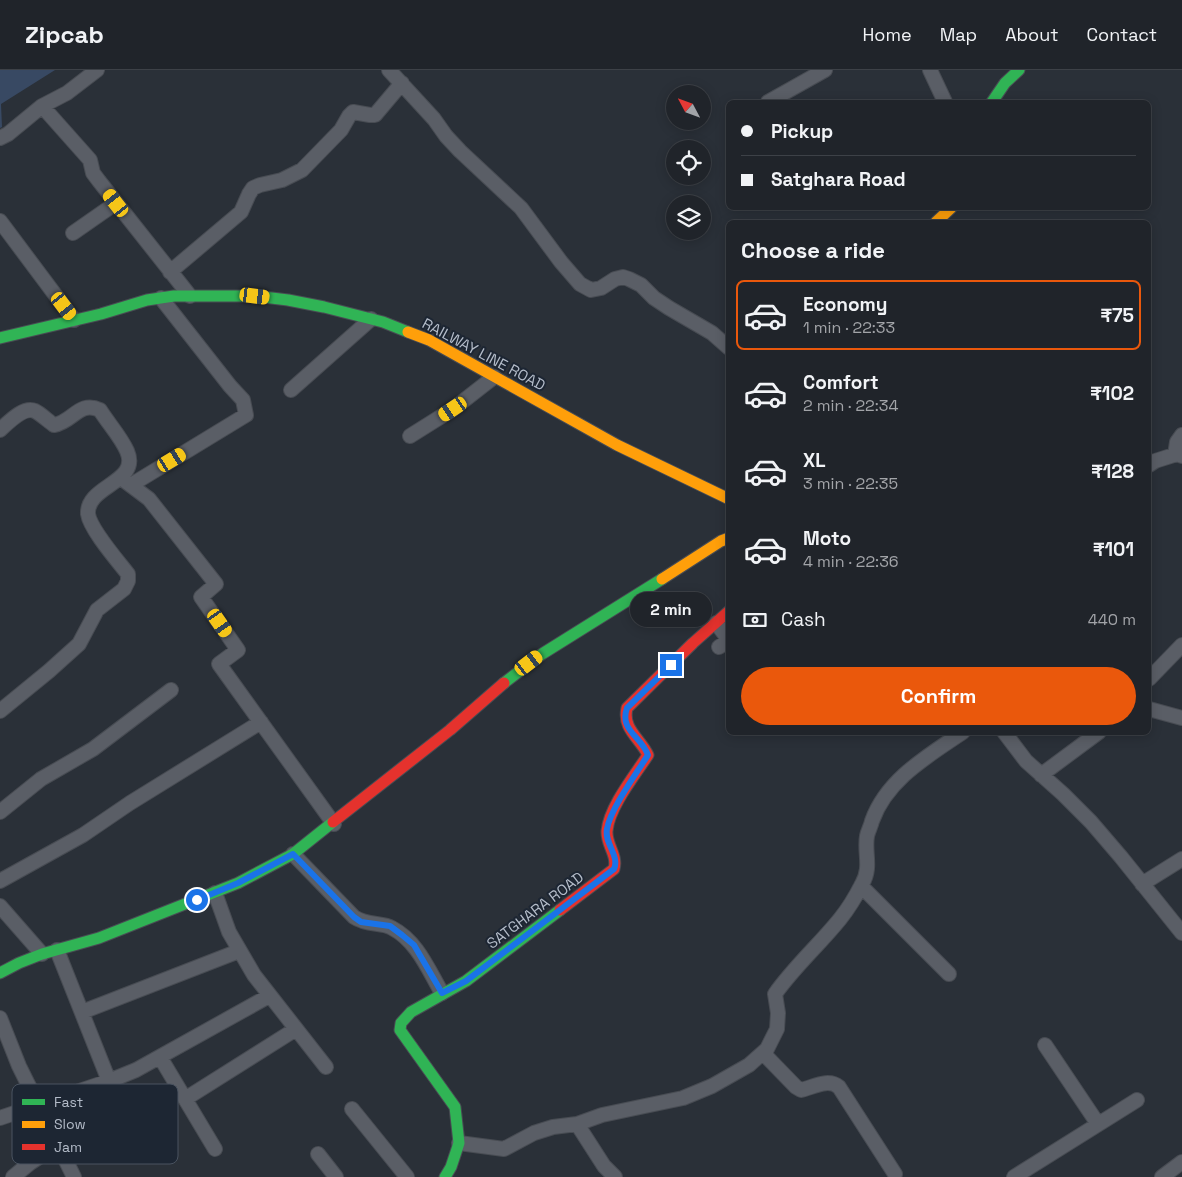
<!DOCTYPE html>
<meta charset="utf-8">
<style>
:root{--surface:#20242a;--page:#2d3036;--text:#f1f3f6;--muted:#a2a4a8;--line:#3d4147;--accent:#ea580c}
body{margin:0;font-family:"Space Grotesk",sans-serif;background:var(--page);color:var(--text);height:100vh;display:flex;flex-direction:column;font-size:19px;white-space:nowrap}
*{box-sizing:border-box;margin:0}
p{font-size:16px;color:var(--muted)}
.icon{flex:none;width:28px;height:28px;fill:none;stroke:currentColor;stroke-width:2;stroke-linecap:round;stroke-linejoin:round}
.map{position:relative;flex:1;overflow:hidden}
.drawer{position:absolute;left:726px;top:150px;width:425px;height:515px;display:flex;flex-direction:column;background:var(--surface);border-radius:8px;box-shadow:0 2px 12px #0003,0 0 0 1px var(--line)}
.drawer>*{flex:none}
.banner{position:absolute;left:726px;top:30px;width:425px;height:110px;border-radius:8px;box-shadow:0 2px 12px #0003,0 0 0 1px var(--line);display:grid;align-content:center;height:110px;padding:0 15px;background:var(--surface)}
.needle{width:32px;rotate:311deg}
.controls{position:absolute;left:666px;top:15px;display:grid;gap:10px}
.controls a{display:grid;place-items:center;width:45px;height:45px;border-radius:50%;background:var(--surface);box-shadow:0 2px 12px #0003,0 0 0 1px var(--line);font-size:25px}
.end{position:absolute;width:22px;height:22px;margin:-11px;border:6px solid #1a73e8;background:#fff;box-shadow:0 0 0 2px #fff}
.from{border-radius:50%}
.bubble{position:absolute;height:35px;border-radius:18px;background:var(--surface);box-shadow:0 2px 12px #0003,0 0 0 1px var(--line);font-size:16px;font-weight:700;line-height:35px;text-align:center}
.car{position:absolute;width:15px;height:30px;margin:-15px -8px;border-radius:6px;box-shadow:0 0 4px 1px #0007;background:linear-gradient(#f5c518 24%,#345 0 40%,#f5c518 0 76%,#345 0 86%,#f5c518 0)}
.banner b{display:flex;align-items:center;gap:18px;height:48px;font-size:19px}
.banner b+b{border-top:1px solid var(--line)}
.banner i{width:12px;height:12px;background:var(--text)}
ul{padding:0;list-style:none}
li{display:flex;align-items:center;gap:15px;height:70px;margin:0 10px 8px;padding:0 5px;border:2px solid transparent;border-radius:8px}
li div{flex:1}
li b{display:block;font-size:19px}
li em{font-style:normal;font-weight:700}
li.current{border-color:var(--accent)}
li>.icon{width:45px;height:45px;stroke-width:1.5}
h2{padding:0 15px;font-size:22px;line-height:60px}
.pay{display:flex;align-items:center;gap:12px;height:55px;padding:0 15px;font-size:19px}
.pay p{margin-inline-start:auto}
.action{display:flex;gap:10px;margin-top:auto;padding:10px 15px}
.action a{flex:1;height:58px;border-radius:30px;background:var(--accent);color:#fff;font-size:20px;font-weight:700;line-height:58px;text-align:center}
header{display:flex;align-items:center;gap:30px;box-sizing:border-box;height:70px;padding:0 25px;background:var(--surface);border-bottom:1px solid var(--line)}
header strong{font-size:24px}
nav{display:flex;gap:28px;margin-inline-start:auto;font-size:18px}
.map>svg:first-child{display:block}
.water{fill:#384963}
.lines{fill:none;stroke-linecap:round;stroke-linejoin:round}
.street-casing{stroke:#484c53;stroke-width:16}
.fast-casing{stroke:#484c53;stroke-width:13}
.slow-casing{stroke:#484c53;stroke-width:13}
.jam-casing{stroke:#484c53;stroke-width:13}
.street{stroke:#5a5e66;stroke-width:14}
.fast{stroke:#30b455;stroke-width:11}
.slow{stroke:#ff9f0a;stroke-width:11}
.jam{stroke:#e5322d;stroke-width:11}
.route{stroke:#1a73e8;stroke-width:6}
.labels{text-anchor:middle;dominant-baseline:central;stroke-width:4;stroke-linejoin:round;paint-order:stroke}
.street-label{font-size:15px;fill:#b4bcc9;stroke:#1d2633}
.key{fill:#1d2633;stroke:#4a5360;stroke-width:1}
.key-label{font-size:14px;fill:#b4bcc9}
</style>
<header>
<strong>Zipcab</strong>
<nav><a>Home</a><a>Map</a><a>About</a><a>Contact</a></nav>
</header>
<div class="map">
<svg width="1182" height="1107" viewBox="0 0 1182 1107">
<rect width="100%" height="100%" fill="#2a3038"/>
<!-- water -->
<path class="water" d="M0,0H55L1,34L2,57L0,58Z"/>
<g class="lines">
<!-- street casing -->
<g class="street-casing">
<path id="street" d="M389,0L434,49L446,66L460,81L521,138L561,192L580,214L591,220L601,218L615,209L623,207L629,209L641,215L654,228L669,238L712,263L729,278
M930,0L945,32
M768,32L825,0
M42,36L90,90L93,103L99,111L190,226
M0,68L8,64L42,36L67,23L97,0
M0,151L74,250
M73,163L116,133
M170,202L241,142L249,124L253,118L260,115L282,110L302,100L341,60L349,46L353,42L370,45H375L402,13
M291,320L371,249
M0,360C8,353 23,336 35,341C41,344 48,351 54,355C73,352 79,330 100,340C108,353 121,367 127,381C141,413 86,415 88,444C90,459 117,490 128,504V511L124,519L97,540L79,574L49,601L0,641
M410,366L453,339L494,307
M1175,385L1177,372L1182,365
M1149,395L1155,391L1180,383L1182,386
M121,408L149,429L216,514L201,527L238,580L219,594L334,754
M131,415L246,345L243,330L230,316L161,228
M716,553L729,570L719,577
M1149,609L1182,575
M1149,639L1182,648
M1004,662L1026,691L1063,724L1091,752L1121,787L1182,863
M1041,705L1099,662
M0,742L41,709L93,679L171,620
M293,784L354,847C367,856 382,852 392,858C417,871 428,899 442,923
M0,811L83,765L130,733L261,652
M1142,814L1182,789
M861,816L949,904
M215,823L229,862L254,905L326,997
M0,836L42,884
M57,880L109,1011
M82,942L239,881
M0,948L19,996L74,1107
M1045,975L1098,1054
M763,983L796,1017L801,1020C814,1017 828,1008 839,1017L895,1104
M160,987L215,1079
M185,1029L296,959
M352,1039L407,1107
M0,1048L109,1011L136,1000L269,926
M577,1054L604,1096L615,1107
M459,1073L504,1079L534,1063L553,1057L577,1054L602,1045L683,1028L712,1016L749,995L767,979L777,959L778,943L775,924C794,897 819,875 840,849C848,839 856,826 862,814C872,797 864,783 867,766C868,761 871,756 872,751C887,709 928,686 963,662
M318,1084L336,1107
M13,1107L30,1093L57,1075
M1014,1107L1137,1030
M1162,1107L1182,1092"/>
</g>
<!-- fast casing -->
<g class="fast-casing">
<path id="fast" d="M992,32L1005,13L1019,0
M0,268L101,244L147,230L174,226H255L288,230L324,237L383,252L408,262
M504,613L542,584L662,509
M0,903L19,893L42,884L99,868L238,813L293,784L333,752
M445,1107L451,1097L459,1073L455,1037L400,960L401,953L411,942L466,911L560,840"/>
</g>
<!-- slow casing -->
<g class="slow-casing">
<path id="slow" d="M936,152L951,138
M408,262L429,270L617,375L729,429
M662,509L721,471L729,468"/>
</g>
<!-- jam casing -->
<g class="jam-casing">
<path id="jam" d="M333,752L450,660L504,613
M560,840L614,799C618,785 606,775 607,761C609,737 635,705 648,685C640,668 622,659 627,638L693,573L729,541"/>
</g>
<!-- street -->
<use href="#street" class="street"/>
<!-- fast -->
<use href="#fast" class="fast"/>
<!-- slow -->
<use href="#slow" class="slow"/>
<!-- jam -->
<use href="#jam" class="jam"/>
</g>
<g class="lines">
<!-- route -->
<path class="route" d="M197,830L238,813L293,784L354,847L361,852L390,856L402,865L414,875L442,923L466,911L614,799C620,786 604,773 607,759C610,740 637,702 648,685C641,666 619,660 627,638L671,595"/>
</g>
<g class="labels">
<!-- street labels -->
<g class="street-label">
<text transform="translate(484 284) rotate(28)">RAILWAY LINE ROAD</text>
<text transform="translate(535 840) rotate(-37)">SATGHARA ROAD</text>
</g>
</g>
<!-- legend -->
<rect x="12" y="1014" width="166" height="80" rx="8" class="key"/>
<rect x="22" y="1029" width="23" height="6" fill="#30b455"/>
<rect x="22" y="1051" width="23" height="7" fill="#ff9f0a"/>
<rect x="22" y="1074" width="23" height="6" fill="#e5322d"/>
<g class="key-label">
<text x="54" y="1037">Fast</text>
<text x="54" y="1059">Slow</text>
<text x="54" y="1082">Jam</text>
</g>
</svg>
<div class="controls">
<a><svg class="needle" viewBox="-14 -14 28 28"><path d="M0-13l5 13h-10z" fill="#e53935"/><path d="M0 13l5-13h-10z" fill="#a2a4a8"/></svg></a>
<a><svg class="icon" aria-label="locate" viewBox="0 0 24 24"><circle cx="12" cy="12" r="6"/><path d="M12 2v4M12 18v4M2 12h4M18 12h4"/></svg></a>
<a><svg class="icon" aria-label="layers" viewBox="0 0 24 24"><path d="M12 4l9 5-9 5-9-5zM3 14l9 5 9-5"/></svg></a>
</div>
<i class="end from" style="left:197px;top:830px"></i>
<i class="end" style="left:671px;top:595px"></i>
<div class="bubble" style="left:630px;top:522px;width:82px">2 min</div>
<i class="car" style="left:116px;top:133px;rotate:322deg"></i>
<i class="car" style="left:255px;top:226px;rotate:97deg"></i>
<i class="car" style="left:64px;top:236px;rotate:143deg"></i>
<i class="car" style="left:453px;top:339px;rotate:236deg"></i>
<i class="car" style="left:172px;top:390px;rotate:59deg"></i>
<i class="car" style="left:220px;top:553px;rotate:145deg"></i>
<i class="car" style="left:529px;top:593px;rotate:53deg"></i>
<div class="banner">
<b><i class="from"></i>Pickup</b>
<b><i></i>Satghara Road</b>
</div>
<section class="drawer">
<h2>Choose a ride</h2>
<ul>
<li class="current"><svg class="icon" aria-label="car" viewBox="0 0 24 24"><path d="M5 17H2v-5l4-1 3-4h7l3 4 3 1v5h-3M9 17h6M6 11h13"/><circle cx="7" cy="17" r="2"/><circle cx="17" cy="17" r="2"/></svg><div><b>Economy</b><p>1 min · 22:33</p></div><em>₹75</em></li>
<li><svg class="icon" aria-label="car" viewBox="0 0 24 24"><path d="M5 17H2v-5l4-1 3-4h7l3 4 3 1v5h-3M9 17h6M6 11h13"/><circle cx="7" cy="17" r="2"/><circle cx="17" cy="17" r="2"/></svg><div><b>Comfort</b><p>2 min · 22:34</p></div><em>₹102</em></li>
<li><svg class="icon" aria-label="car" viewBox="0 0 24 24"><path d="M5 17H2v-5l4-1 3-4h7l3 4 3 1v5h-3M9 17h6M6 11h13"/><circle cx="7" cy="17" r="2"/><circle cx="17" cy="17" r="2"/></svg><div><b>XL</b><p>3 min · 22:35</p></div><em>₹128</em></li>
<li><svg class="icon" aria-label="car" viewBox="0 0 24 24"><path d="M5 17H2v-5l4-1 3-4h7l3 4 3 1v5h-3M9 17h6M6 11h13"/><circle cx="7" cy="17" r="2"/><circle cx="17" cy="17" r="2"/></svg><div><b>Moto</b><p>4 min · 22:36</p></div><em>₹101</em></li>
</ul>
<div class="pay"><svg class="icon" aria-label="cash" viewBox="0 0 24 24"><path d="M3 7h18v10H3z"/><circle cx="12" cy="12" r="2"/></svg>Cash<p>440 m</p></div>
<div class="action"><a>Confirm</a></div>
</section>
</div>
